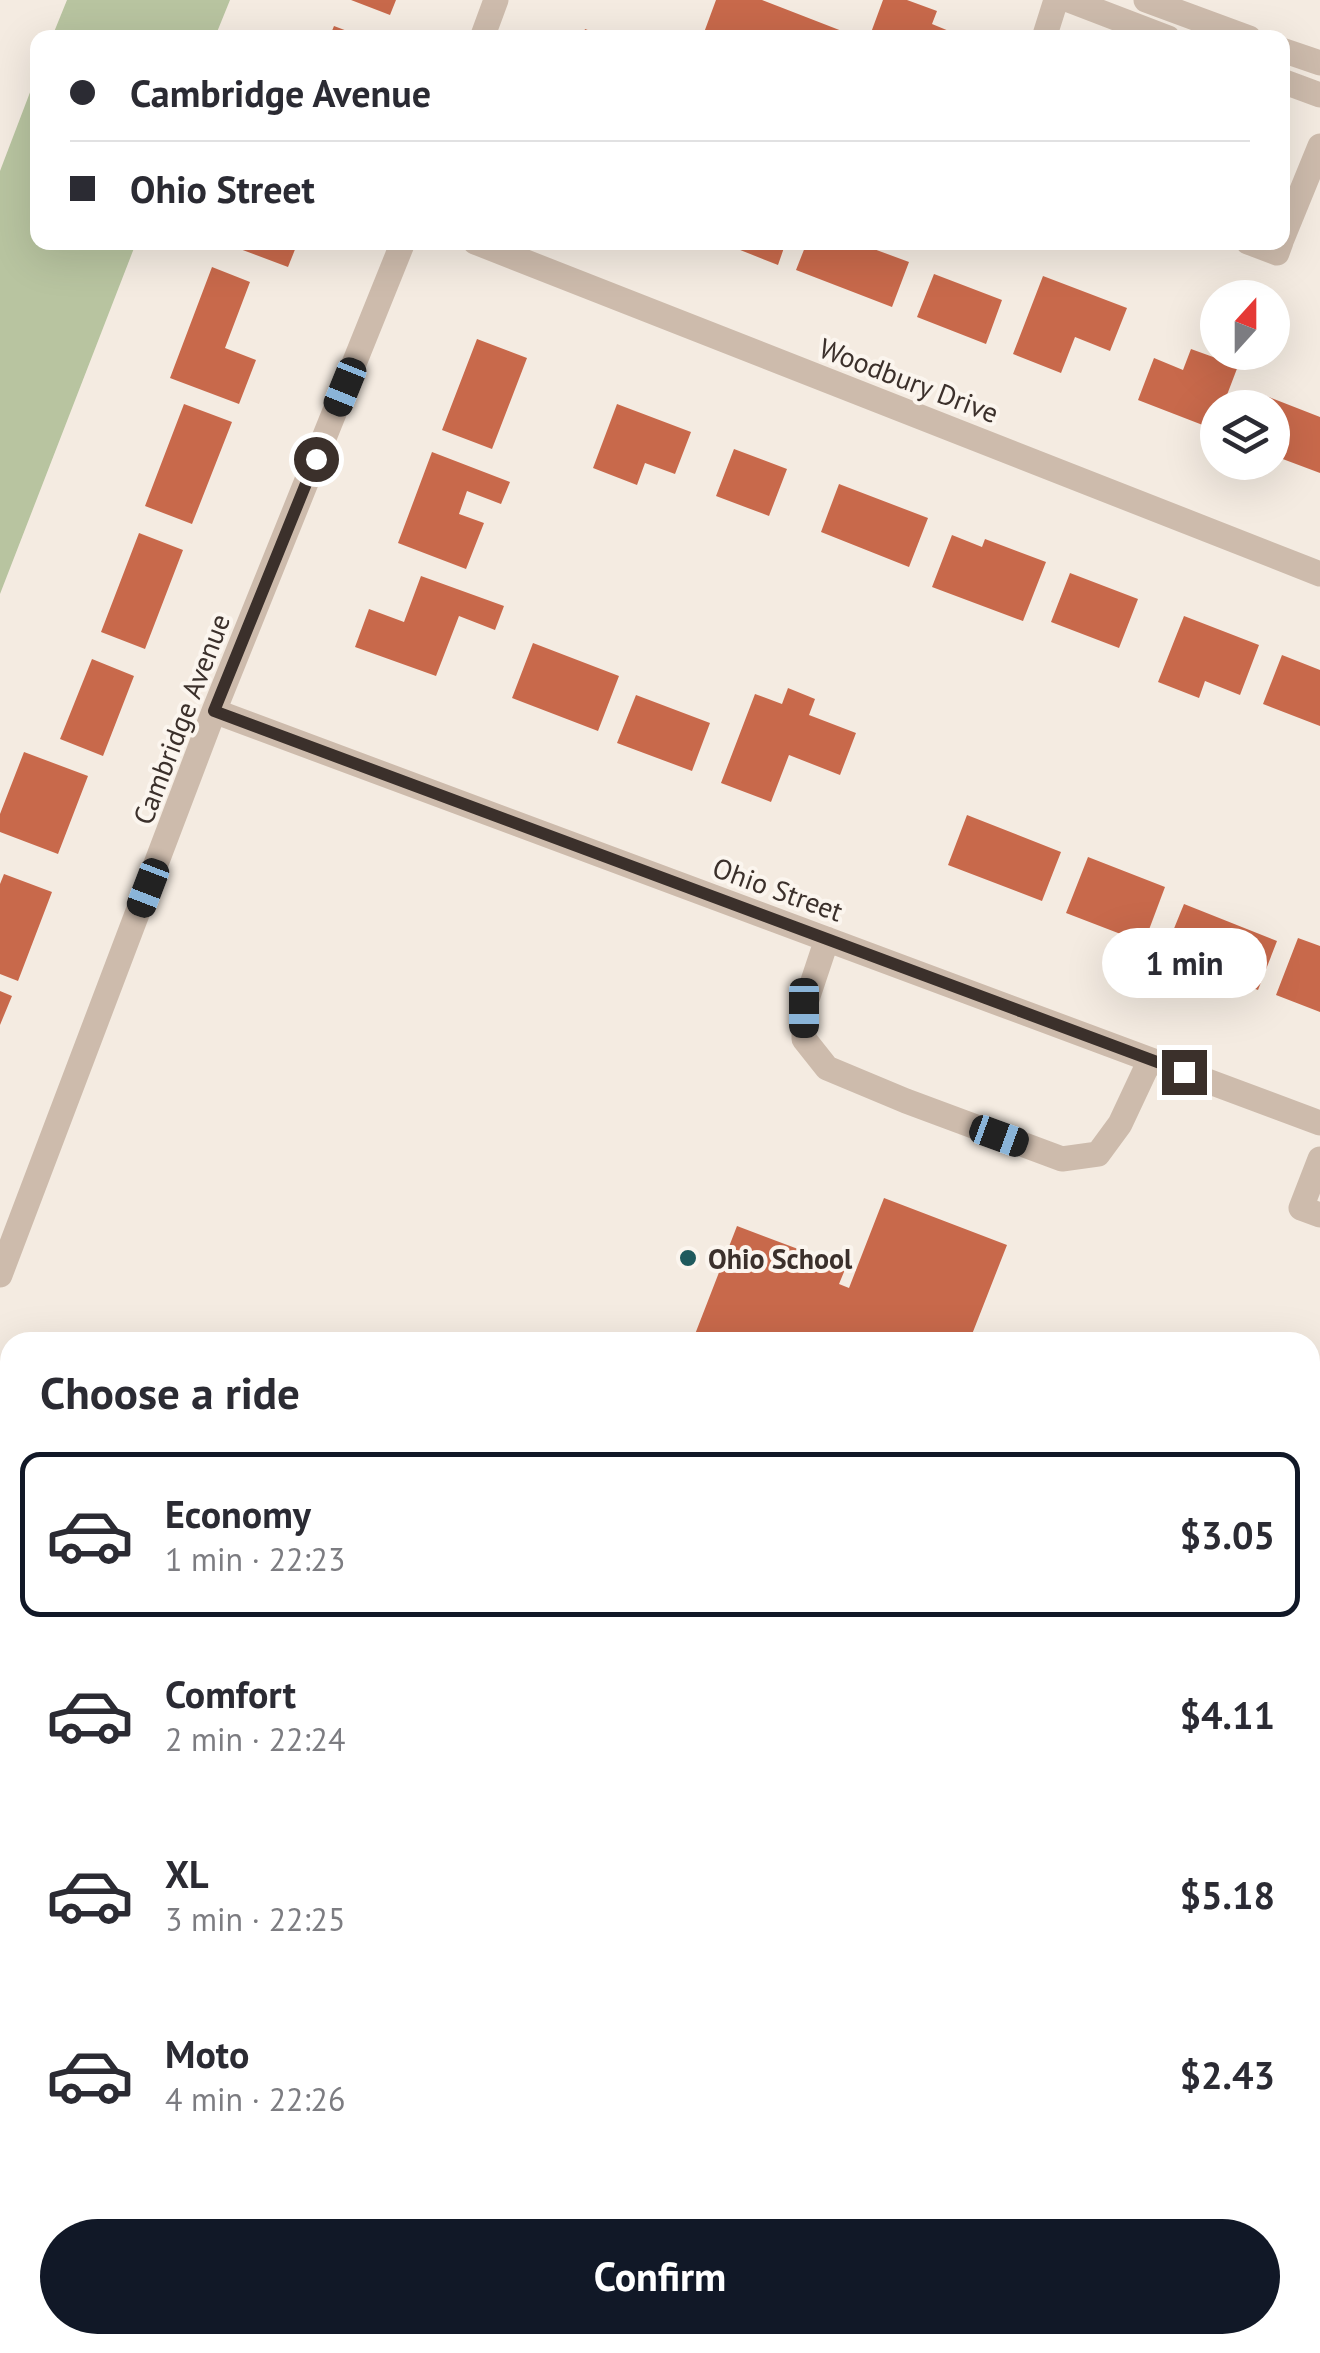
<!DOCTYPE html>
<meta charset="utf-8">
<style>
:root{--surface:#fff;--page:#f7f7f7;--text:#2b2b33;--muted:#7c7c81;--line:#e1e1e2;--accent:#111827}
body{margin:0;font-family:"PT Sans",sans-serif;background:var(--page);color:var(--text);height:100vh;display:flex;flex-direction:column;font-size:38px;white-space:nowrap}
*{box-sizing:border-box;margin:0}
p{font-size:32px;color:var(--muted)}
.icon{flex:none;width:55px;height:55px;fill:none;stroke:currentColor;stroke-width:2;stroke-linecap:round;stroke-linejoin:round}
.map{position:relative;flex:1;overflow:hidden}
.drawer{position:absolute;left:0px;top:1332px;width:1320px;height:1022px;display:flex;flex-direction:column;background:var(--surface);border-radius:30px 30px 0 0;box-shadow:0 10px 40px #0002}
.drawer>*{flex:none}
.top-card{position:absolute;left:30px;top:30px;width:1260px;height:220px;border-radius:20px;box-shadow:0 10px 40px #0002;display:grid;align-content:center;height:220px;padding:0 40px;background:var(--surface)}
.needle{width:65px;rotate:21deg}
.buttons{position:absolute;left:1200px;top:280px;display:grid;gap:20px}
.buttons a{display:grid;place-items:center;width:90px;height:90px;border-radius:50%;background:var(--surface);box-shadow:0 10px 40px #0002;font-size:50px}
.end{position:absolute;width:45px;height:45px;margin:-22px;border:12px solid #3b302b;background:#fff;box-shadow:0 0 0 5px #fff}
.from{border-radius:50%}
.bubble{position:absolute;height:70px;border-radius:35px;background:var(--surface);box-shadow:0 10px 40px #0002;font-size:32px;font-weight:700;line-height:70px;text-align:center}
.car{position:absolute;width:30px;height:60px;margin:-30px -15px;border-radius:12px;box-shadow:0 0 8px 2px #0007;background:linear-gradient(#222 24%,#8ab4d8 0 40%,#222 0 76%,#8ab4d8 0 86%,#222 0)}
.top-card b{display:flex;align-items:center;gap:35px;height:95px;font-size:38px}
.top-card b+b{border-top:2px solid var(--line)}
.top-card i{width:25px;height:25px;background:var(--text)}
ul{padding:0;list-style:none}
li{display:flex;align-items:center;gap:30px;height:165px;margin:0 20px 15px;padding:0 20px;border:5px solid transparent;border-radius:20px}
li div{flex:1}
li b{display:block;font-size:38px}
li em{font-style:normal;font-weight:700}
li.current{border-color:var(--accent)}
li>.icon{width:90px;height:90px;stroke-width:1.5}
h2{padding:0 40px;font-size:45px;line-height:120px}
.action{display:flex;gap:20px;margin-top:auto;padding:20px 40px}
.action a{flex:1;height:115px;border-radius:60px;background:var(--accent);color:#fff;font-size:40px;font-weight:700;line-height:115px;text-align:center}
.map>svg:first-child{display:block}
.green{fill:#b8c4a0}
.building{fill:#c8694b}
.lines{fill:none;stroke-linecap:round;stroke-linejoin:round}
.minor{stroke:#cdbbac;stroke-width:25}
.route{stroke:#3b302b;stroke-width:12}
.poi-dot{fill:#1f5a5e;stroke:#fbf5ee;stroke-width:4}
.labels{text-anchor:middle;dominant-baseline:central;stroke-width:8;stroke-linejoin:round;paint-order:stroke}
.street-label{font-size:28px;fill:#3b302b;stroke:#fbf5ee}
.poi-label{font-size:28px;font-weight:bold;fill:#3b302b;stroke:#fbf5ee;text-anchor:start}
</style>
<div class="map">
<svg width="1320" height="2353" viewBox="0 0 1320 2353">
<rect width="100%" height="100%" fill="#f4ebe1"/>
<!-- green -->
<path class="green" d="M67,0H230L215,37H52Z
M37,74L38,242L136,243L0,594V171Z"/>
<!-- building -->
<path class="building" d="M351,0H396L390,15Z
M716,0H762L860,38H702Z
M883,0H907L937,11L932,24L966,38H869Z
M334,26L363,37V38H329Z
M585,29L607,37V38H582Z
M243,242H298L288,267L240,249Z
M720,242H786L778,265Z
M807,242H864L863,245L909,262L892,307L796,270Z
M212,267L250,282L225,348L256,360L239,404L170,378Z
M934,274L1002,300L986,344L917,317Z
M1043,276L1127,308L1110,351L1075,337L1061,373L1013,354Z
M477,339L527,358L492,449L442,430Z
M1191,349L1238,366L1222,408H1218V418L1213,429L1138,400L1154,358L1183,370Z
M1256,392L1320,417V473L1272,455V408H1250Z
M184,404L232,422L192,524L145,506Z
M617,404L691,432L675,474L645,463L637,485L593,468Z
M734,449L787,469L769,516L716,496Z
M432,452L510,482L501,504L467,491L459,514L484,523L466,569L398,543Z
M839,484L928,518L909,567L821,532Z
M139,533L183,550L145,649L101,632Z
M952,535L982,547L985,539L1046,562L1023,621L932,587Z
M1070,573L1138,599L1119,648L1051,622Z
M421,576L504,606L495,630L459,616L436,676L355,647L369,609L404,622Z
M1184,616L1259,645L1240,695L1205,681L1199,698L1158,682Z
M533,643L619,676L598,731L512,698Z
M1282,655L1320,670V726L1263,704Z
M92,659L134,676L103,756L60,739Z
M788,688L815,699L809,715L856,733L840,775L789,755L771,802L721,783L755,694L782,704Z
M636,695L710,723L692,771L617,743Z
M24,752L88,776L58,854L0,832V814Z
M967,815L1061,852L1042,901L948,865Z
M1088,857L1165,887L1144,943L1066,913Z
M4,874L52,892L18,981L0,974V884Z
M1184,904L1277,941L1258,990L1164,953Z
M1298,938L1320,946V1012L1276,995Z
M0,991L12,996L0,1025Z
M884,1198L1007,1245L969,1342H692L737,1226L846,1267L839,1284L849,1288Z
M0,1899L10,1903V1958L8,1957L6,1963L0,1961Z
M1313,2285L1320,2287V2353L1297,2345H1310V2293Z
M0,2318L10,2322V2345H24L21,2353H0Z
M587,2345H620L619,2352L587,2347Z
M694,2345H777L776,2353H693Z
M818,2345H901L900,2353H817Z
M933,2345H1029V2353H933Z
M1049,2345H1127V2353H1049Z"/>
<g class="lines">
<!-- minor -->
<path class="minor" d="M1069,0L1168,38
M1146,0L1249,38
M482,38L496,0
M1044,38L1056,0
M1282,50L1320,63
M1282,81L1320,95
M1282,239L1320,146
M475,242L1320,574
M1248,242L1277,253L1281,242
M214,711L1320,1123
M827,939L804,1008V1039L827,1068L906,1101L1062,1159L1098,1154L1120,1124L1150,1060
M1320,1159L1301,1208L1320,1215
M0,1275L214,711L403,242
M1310,1487L1320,1462
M1310,1549L1320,1553
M0,1785L10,1788
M1310,1798L1320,1772
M1310,1951L1320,1950
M1310,2108L1320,2082
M1215,2353L1218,2345"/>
</g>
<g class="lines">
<!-- route -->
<path class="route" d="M316,459L214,711L1184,1072"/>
</g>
<!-- markers -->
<circle class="poi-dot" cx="688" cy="1258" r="10"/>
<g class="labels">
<!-- street labels -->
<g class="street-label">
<text transform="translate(909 380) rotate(21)">Woodbury Drive</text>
<text transform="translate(181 719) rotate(-69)">Cambridge Avenue</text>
<text transform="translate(778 889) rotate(20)">Ohio Street</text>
</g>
<!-- poi labels -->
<g class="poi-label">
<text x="708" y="1258">Ohio School</text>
</g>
</g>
</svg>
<div class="buttons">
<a><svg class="needle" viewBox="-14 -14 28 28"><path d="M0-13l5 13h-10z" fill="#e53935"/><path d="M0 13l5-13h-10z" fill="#7c7c81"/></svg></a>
<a><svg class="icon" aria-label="layers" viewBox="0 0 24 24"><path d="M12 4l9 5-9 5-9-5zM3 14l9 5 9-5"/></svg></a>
</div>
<i class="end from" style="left:316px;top:459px"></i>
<i class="end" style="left:1184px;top:1072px"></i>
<div class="bubble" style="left:1102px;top:928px;width:165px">1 min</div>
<i class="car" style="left:345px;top:387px;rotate:202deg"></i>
<i class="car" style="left:148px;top:888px;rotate:201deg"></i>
<i class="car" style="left:804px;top:1008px;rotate:180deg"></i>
<i class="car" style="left:999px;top:1136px;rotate:110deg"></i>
<div class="top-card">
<b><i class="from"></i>Cambridge Avenue</b>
<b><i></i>Ohio Street</b>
</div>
<section class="drawer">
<h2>Choose a ride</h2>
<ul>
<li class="current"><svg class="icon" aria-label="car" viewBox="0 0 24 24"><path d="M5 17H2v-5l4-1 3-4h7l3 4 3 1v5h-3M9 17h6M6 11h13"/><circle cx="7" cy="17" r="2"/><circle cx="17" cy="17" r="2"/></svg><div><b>Economy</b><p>1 min · 22:23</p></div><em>$3.05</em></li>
<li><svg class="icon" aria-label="car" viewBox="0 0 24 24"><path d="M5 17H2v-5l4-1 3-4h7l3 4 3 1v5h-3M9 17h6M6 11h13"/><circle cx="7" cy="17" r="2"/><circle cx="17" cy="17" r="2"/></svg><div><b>Comfort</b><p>2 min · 22:24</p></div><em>$4.11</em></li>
<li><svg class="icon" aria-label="car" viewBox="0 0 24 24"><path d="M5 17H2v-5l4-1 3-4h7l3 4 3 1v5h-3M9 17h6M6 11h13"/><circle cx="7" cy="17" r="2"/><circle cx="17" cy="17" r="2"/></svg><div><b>XL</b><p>3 min · 22:25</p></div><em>$5.18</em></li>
<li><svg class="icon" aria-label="car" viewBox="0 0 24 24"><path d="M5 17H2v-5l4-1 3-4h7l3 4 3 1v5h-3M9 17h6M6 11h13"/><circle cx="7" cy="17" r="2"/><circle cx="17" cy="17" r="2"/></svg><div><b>Moto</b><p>4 min · 22:26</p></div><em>$2.43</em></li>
</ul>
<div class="action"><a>Confirm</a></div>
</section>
</div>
